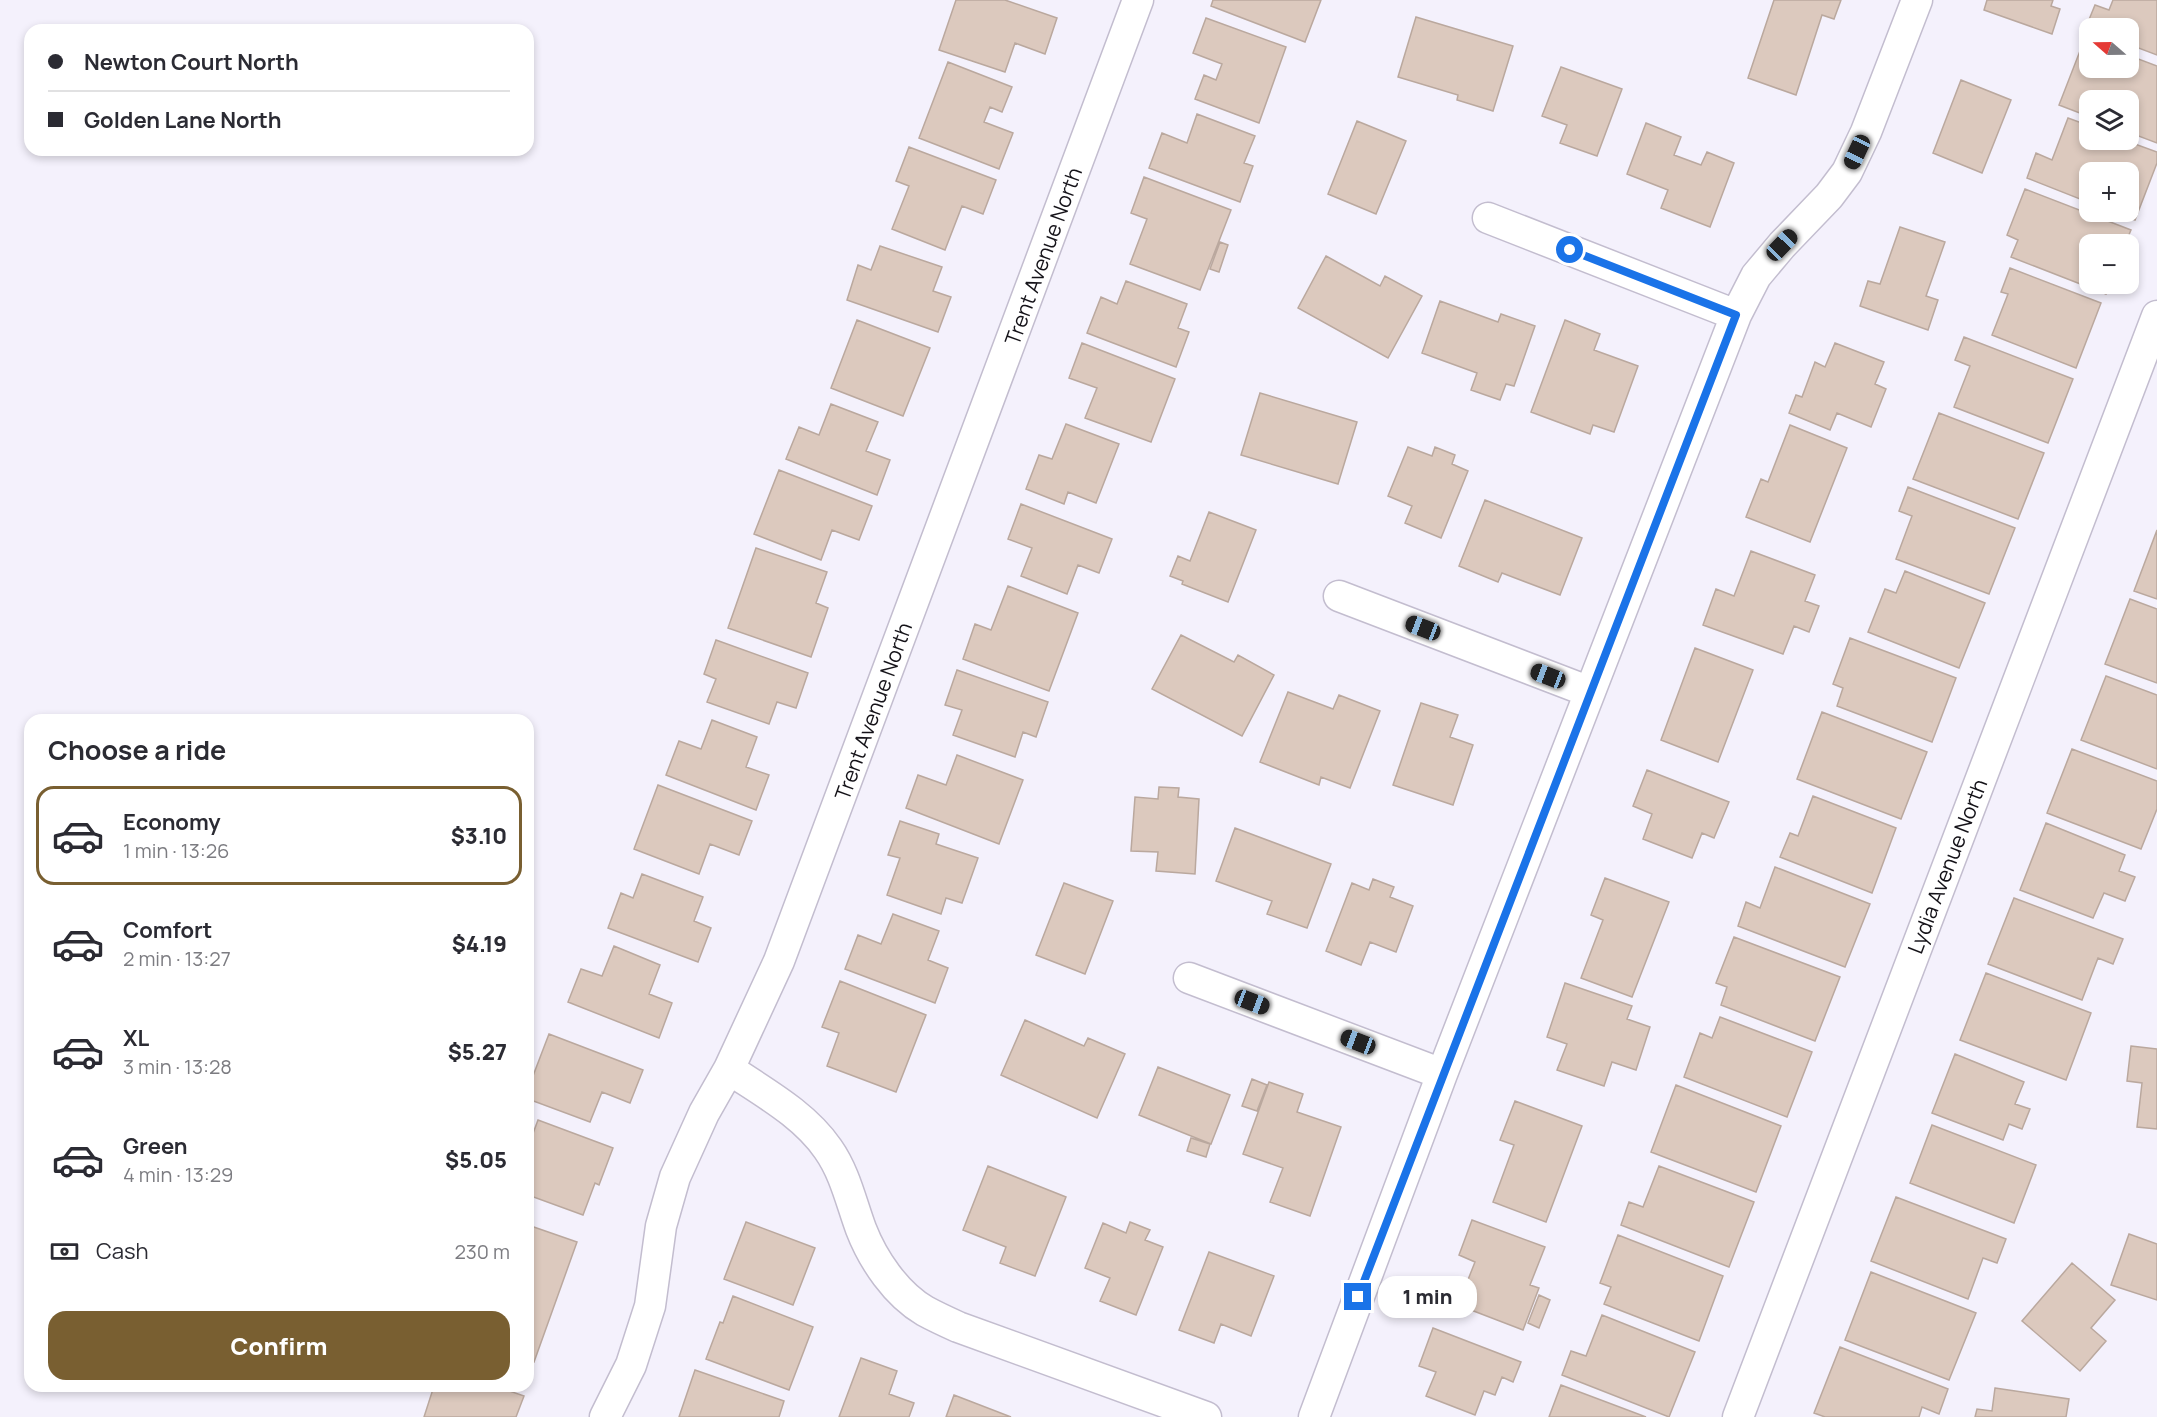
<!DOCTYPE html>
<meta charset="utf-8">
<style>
:root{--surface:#fff;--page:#f2f2f3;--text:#2b2b33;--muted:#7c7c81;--line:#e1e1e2;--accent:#795f31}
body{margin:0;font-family:Manrope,sans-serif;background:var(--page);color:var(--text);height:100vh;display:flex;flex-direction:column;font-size:22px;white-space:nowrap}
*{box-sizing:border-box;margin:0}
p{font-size:20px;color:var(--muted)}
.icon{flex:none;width:33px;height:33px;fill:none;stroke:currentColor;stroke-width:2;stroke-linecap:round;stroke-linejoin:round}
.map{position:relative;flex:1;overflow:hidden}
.sheet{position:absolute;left:24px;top:714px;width:510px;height:678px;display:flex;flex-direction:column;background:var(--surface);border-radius:18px;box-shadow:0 3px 9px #0003}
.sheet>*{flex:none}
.top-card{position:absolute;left:24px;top:24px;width:510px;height:132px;border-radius:18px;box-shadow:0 3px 9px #0003;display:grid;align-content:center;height:132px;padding:0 24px;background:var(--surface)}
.needle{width:39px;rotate:290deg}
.buttons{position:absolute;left:2079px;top:18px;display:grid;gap:12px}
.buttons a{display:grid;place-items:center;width:60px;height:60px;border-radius:12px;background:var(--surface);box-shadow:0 3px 9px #0003;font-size:30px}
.end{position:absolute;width:27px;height:27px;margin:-14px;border:8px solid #1a73e8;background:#fff;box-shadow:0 0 0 3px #fff}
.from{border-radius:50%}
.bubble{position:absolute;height:42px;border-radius:18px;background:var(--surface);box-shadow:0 3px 9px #0003;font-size:20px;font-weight:800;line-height:42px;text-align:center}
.car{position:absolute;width:18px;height:36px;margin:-18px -9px;border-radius:8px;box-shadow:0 0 4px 2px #0007;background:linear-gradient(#222 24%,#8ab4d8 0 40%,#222 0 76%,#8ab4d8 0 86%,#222 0)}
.top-card b{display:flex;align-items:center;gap:21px;height:57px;font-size:22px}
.top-card b+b{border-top:2px solid var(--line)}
.top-card i{width:15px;height:15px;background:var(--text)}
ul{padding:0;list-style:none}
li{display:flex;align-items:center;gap:18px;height:99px;margin:0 12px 9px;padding:0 12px;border:3px solid transparent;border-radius:18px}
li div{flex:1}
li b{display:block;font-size:22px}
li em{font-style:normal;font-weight:800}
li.on{border-color:var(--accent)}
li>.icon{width:54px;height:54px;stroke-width:1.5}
h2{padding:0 24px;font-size:27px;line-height:72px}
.pay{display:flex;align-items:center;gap:15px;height:66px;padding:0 24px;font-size:22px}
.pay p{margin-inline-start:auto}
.cta{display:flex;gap:12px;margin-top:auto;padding:12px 24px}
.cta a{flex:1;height:69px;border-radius:18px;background:var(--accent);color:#fff;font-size:24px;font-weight:800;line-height:69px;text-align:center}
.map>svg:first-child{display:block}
.building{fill:#dcc9be;stroke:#baa89e;stroke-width:1.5}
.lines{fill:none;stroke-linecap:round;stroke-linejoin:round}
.street-casing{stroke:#c3bdcf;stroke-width:33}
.street{stroke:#fff;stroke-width:30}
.route{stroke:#1a73e8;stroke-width:8}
.labels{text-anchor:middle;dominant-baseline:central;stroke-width:4.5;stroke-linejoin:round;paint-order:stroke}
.street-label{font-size:21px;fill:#141218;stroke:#fff}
</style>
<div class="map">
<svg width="2157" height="1417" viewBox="0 0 2157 1417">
<rect width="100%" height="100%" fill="#f4f1fc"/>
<!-- building -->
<path class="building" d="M956,0H1005L1057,18L1045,54L1015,43L1005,72L939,50Z
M1213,0H1321L1305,42L1211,6Z
M1774,0H1841L1834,19L1822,15L1796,95L1748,78Z
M1987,0H2053L2051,6L2060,9L2052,34L1984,10Z
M2113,0H2157V55L2128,44V28L2086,27L2095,5L2109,10Z
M1416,17L1513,46L1493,111L1457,100L1458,95L1398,77Z
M1206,18L1286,47L1259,123L1195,99L1204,75L1216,80L1222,64L1193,53Z
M2085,38L2090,39V68H2128V55L2157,66V143L2128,132V100H2090V117L2059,105Z
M948,62L1012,87L1002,112L990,107L984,122L1013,133L999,169L919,138Z
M1561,67L1622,89L1597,156L1560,143L1567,125L1542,116Z
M1961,80L2011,100L1982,173L1933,153Z
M1197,114L1255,136L1244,163L1253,166L1240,202L1149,168L1162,133L1187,143Z
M2068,118L2090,126V140H2124L2157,152V163L2135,220L2112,212H2128V172H2090V203L2027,178L2036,153L2052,160Z
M1357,121L1406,141L1376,214L1328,194Z
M1646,123L1681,137L1674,155L1701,165L1707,152L1734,163L1710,227L1661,208L1668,190L1627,174Z
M909,147L996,180L983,214L962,206L945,250L892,229L909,186L896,181Z
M1144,177L1231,210L1200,290L1130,264L1147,219L1131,213Z
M2025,189L2131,230L2125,244H2090V284H2110L2106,294L2011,257L2018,240L2007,235Z
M1900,227L1945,242L1926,296L1938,300L1928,330L1860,306L1868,281L1880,284Z
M1220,242L1228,245L1219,272L1210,269Z
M880,246L942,267L933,291L951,297L938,332L847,300L858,265L871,270Z
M1326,256L1380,286L1385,276L1422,296L1388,358L1298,308Z
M2010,268L2101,303L2076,368L1992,335L2008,294L2001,292Z
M1126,281L1187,304L1178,328L1189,332L1176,367L1087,333L1101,297L1117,304Z
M1440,301L1498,322L1501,314L1535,326L1514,386L1506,384L1500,400L1471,390L1477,373L1422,353Z
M857,320L930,348L903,416L831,388Z
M1565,320L1600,334L1594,350L1638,366L1614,432L1593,425L1590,434L1531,412Z
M1964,337L2073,379L2048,443L1954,407L1970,366L1955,360Z
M1082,343L1175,379L1151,442L1085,418L1097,388L1069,378Z
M1835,343L1884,362L1875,384L1886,389L1871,427L1837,413L1830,430L1789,413L1796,395L1802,397L1815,362L1825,367Z
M1260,393L1357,422L1338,484L1241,455Z
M831,404L878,422L866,451L890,460L877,495L786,459L799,427L819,435Z
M1939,413L2044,453L2018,519L1913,479Z
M1066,424L1119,444L1096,503L1068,492L1064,504L1026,489L1039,455L1052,459Z
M1790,425L1847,448L1810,542L1746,517L1761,479L1768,482Z
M1408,447L1432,456L1435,447L1455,455L1452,464L1468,471L1441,538L1405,523L1412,506L1388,496Z
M779,470L872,506L859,540L832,530L821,560L754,534Z
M1908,487L2015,528L1989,594L1896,559L1912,516L1899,511Z
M1485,500L1582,538L1560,595L1502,573L1498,582L1459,566Z
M1021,504L1112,539L1099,573L1078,565L1067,594L1021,576L1032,548L1008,539Z
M1209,512L1256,530L1228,602L1182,584L1183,581L1170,576L1178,556L1190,561Z
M2157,530V599L2134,591Z
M756,548L827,572L816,603L828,608L811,657L728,628Z
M1751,551L1815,575L1805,601L1819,606L1809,632L1794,626L1783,654L1703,625L1716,589L1734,596Z
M1905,571L1985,603L1959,668L1868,632L1885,589L1896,593Z
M1008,586L1078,613L1049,691L963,659L975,624L991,630Z
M2130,599L2157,609V683L2105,664Z
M1181,635L1234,662L1238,655L1274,675L1242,736L1152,689Z
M1850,638L1956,678L1932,742L1837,706L1843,688L1833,684Z
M716,640L808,673L796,708L777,702L769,724L707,702L716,679L704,674Z
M1695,648L1753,670L1718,762L1661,740Z
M957,670L1048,702L1036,737L1023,732L1015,757L953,735L962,710L945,705Z
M2106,676L2157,695V769L2081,740Z
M1288,692L1333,709L1339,695L1380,711L1350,788L1321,777L1319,785L1260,762Z
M1421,703L1458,715L1450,737L1473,745L1453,805L1393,785Z
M1822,712L1927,752L1901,819L1797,779Z
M712,720L757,737L746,767L769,775L756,810L666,775L679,741L701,749Z
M2072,749L2157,781V809L2141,849L2047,813Z
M957,755L1023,780L999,844L906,808L918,775L946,785Z
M1647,770L1729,802L1714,838L1702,833L1692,858L1643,839L1652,814L1633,806Z
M658,785L752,821L739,855L710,844L699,874L634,849Z
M1159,787L1179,788L1178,797L1199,799L1195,874L1156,871L1158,852L1131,851L1135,797L1158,799Z
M1813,796L1896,828L1872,893L1780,857L1790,833L1798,836Z
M900,821L939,834L936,844L978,858L962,903L946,898L941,914L887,895L900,858L888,855Z
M2046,823L2125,855L2119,871L2135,877L2125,901L2104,893L2093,918L2020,890Z
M1235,828L1331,864L1307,928L1267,914L1272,901L1216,881Z
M1775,867L1870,904L1845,967L1738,926L1746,902L1760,908Z
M642,874L703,897L694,921L711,928L698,962L608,928L621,893L633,898Z
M1605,878L1669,902L1632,997L1581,978L1603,920L1591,915Z
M1373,879L1394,887L1390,897L1413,906L1396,952L1370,942L1361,965L1326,951L1352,883L1369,890Z
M1064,883L1113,901L1085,974L1036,955Z
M2014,898L2123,939L2113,964L2098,958L2082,1000L1988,964Z
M893,914L939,931L928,960L948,968L935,1003L845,969L858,935L881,944Z
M1734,937L1840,977L1815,1041L1721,1005L1727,987L1716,983Z
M614,946L660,965L649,994L672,1003L659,1038L568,1002L581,969L602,976Z
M1986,973L2091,1013L2066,1080L1960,1040Z
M840,981L926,1015L896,1092L827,1066L839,1033L822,1027Z
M1565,983L1632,1006L1627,1019L1650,1027L1636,1070L1612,1062L1604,1086L1557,1070L1567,1044L1547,1037Z
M1720,1017L1812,1052L1787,1117L1684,1077L1700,1033L1712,1038Z
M1025,1020L1084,1046L1088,1038L1125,1054L1097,1118L1001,1075Z
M549,1034L643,1070L630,1103L602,1092L590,1122L528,1099V1089Z
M2131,1046L2157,1049V1129L2137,1127L2142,1083L2127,1081Z
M1955,1054L2024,1082L2015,1104L2030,1109L2022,1129L2009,1124L2003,1140L1932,1113Z
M1158,1067L1230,1095L1211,1144L1139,1115Z
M1252,1079L1267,1085L1257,1111L1242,1106Z
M1269,1082L1303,1094L1297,1112L1341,1127L1310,1216L1270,1202L1283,1168L1243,1154Z
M1676,1085L1781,1126L1756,1192L1651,1152Z
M1515,1101L1582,1126L1546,1222L1493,1202L1514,1145L1500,1140Z
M538,1120L613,1148L599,1185L595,1183L583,1215L528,1195V1147Z
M1932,1125L2036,1165L2014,1223L1910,1183Z
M1191,1138L1210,1144L1206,1157L1187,1151Z
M988,1166L1066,1197L1035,1276L1000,1263L1006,1247L963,1230Z
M1659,1166L1754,1202L1729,1267L1621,1225L1629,1202L1643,1207Z
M1896,1197L2006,1239L1997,1263L1983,1258L1968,1299L1871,1261Z
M1472,1220L1545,1247L1530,1285L1539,1288L1523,1330L1458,1305L1475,1262L1459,1255Z
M746,1222L815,1248L793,1305L724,1279Z
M1130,1222L1150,1230L1145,1240L1163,1247L1136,1315L1100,1301L1110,1278L1085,1268L1103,1223L1126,1233Z
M528,1225L577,1242L534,1362L528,1360Z
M2129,1234L2157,1244V1300L2111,1285Z
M1618,1235L1723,1276L1699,1341L1604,1304L1611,1287L1600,1283Z
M1209,1252L1274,1276L1251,1336L1221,1324L1214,1343L1179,1330Z
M2072,1263L2115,1300L2091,1328L2106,1341L2080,1371L2022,1321Z
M1871,1272L1976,1313L1949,1380L1845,1340Z
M1539,1295L1550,1300L1539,1328L1528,1323Z
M733,1296L813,1327L789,1390L706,1359L720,1322L723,1323Z
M1602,1315L1695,1352L1669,1417L1562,1375L1571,1351L1586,1356Z
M1433,1328L1521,1362L1513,1382L1502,1377L1495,1395L1484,1391L1475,1415L1426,1396L1436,1372L1419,1366Z
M1840,1347L1948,1389L1939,1414L1922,1407L1919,1417H1825L1814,1413Z
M861,1358L897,1371L889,1394L914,1403L909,1417H839Z
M695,1370L784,1401L779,1417H679Z
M1561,1385L1646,1417H1549Z
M434,1386H495L524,1396L516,1417H424Z
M1995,1388L2069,1399L2066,1417H1975L1977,1409L1992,1411Z
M954,1395L1011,1417H946Z"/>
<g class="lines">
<!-- street casing -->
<g class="street-casing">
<path id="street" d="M1488,218L1736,315
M1339,596L1590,692
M1189,978L1442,1074
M729,1069C763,1092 804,1114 828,1149C845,1173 851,1202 861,1229C873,1260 896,1294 925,1311C936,1317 947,1322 958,1327L1206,1417
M605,1417L631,1365L650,1306L661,1226L675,1177L704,1113L729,1069L779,961L1138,0
M1314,1417L1442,1074L1736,315L1756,276L1782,245L1829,196L1847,172L1866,132L1917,0
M1738,1417L2157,316"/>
</g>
<!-- street -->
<use href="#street" class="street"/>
</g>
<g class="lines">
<!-- route -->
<path class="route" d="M1358,1297L1736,315L1570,250"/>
</g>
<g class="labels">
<!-- street labels -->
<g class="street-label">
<text transform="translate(1043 256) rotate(-70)">Trent Avenue North</text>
<text transform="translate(873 711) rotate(-70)">Trent Avenue North</text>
<text transform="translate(1947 866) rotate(-69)">Lydia Avenue North</text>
</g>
</g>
</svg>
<div class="buttons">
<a><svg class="needle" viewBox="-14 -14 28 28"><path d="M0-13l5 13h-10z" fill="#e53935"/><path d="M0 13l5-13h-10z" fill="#7c7c81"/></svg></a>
<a><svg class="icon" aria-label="layers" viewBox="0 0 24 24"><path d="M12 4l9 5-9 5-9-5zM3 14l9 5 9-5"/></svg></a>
<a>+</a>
<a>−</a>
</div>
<i class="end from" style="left:1570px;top:250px"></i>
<i class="end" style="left:1358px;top:1297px"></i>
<div class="bubble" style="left:1378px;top:1276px;width:99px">1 min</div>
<i class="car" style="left:1857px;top:152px;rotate:205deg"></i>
<i class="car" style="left:1782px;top:245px;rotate:44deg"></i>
<i class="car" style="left:1423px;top:628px;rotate:291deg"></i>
<i class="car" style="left:1548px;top:676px;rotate:291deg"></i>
<i class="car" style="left:1252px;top:1002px;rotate:111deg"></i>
<i class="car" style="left:1358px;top:1042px;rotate:291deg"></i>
<div class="top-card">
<b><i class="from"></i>Newton Court North</b>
<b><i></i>Golden Lane North</b>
</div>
<section class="sheet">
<h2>Choose a ride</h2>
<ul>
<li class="on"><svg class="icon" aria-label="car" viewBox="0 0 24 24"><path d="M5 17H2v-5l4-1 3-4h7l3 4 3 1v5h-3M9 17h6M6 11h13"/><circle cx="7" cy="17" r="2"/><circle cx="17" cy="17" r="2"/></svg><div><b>Economy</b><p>1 min · 13:26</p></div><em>$3.10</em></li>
<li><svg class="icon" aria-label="car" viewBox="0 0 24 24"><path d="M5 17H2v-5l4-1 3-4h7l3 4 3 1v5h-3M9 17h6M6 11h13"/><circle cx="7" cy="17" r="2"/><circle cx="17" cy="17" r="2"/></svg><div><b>Comfort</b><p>2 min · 13:27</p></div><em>$4.19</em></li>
<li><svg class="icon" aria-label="car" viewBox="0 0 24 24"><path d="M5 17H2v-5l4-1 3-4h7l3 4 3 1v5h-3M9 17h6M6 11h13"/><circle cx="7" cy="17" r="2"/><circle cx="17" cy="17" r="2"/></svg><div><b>XL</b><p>3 min · 13:28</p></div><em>$5.27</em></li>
<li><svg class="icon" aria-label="car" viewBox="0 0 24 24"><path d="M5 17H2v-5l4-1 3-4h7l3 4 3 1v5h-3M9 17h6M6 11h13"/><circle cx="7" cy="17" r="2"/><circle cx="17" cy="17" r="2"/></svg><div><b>Green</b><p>4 min · 13:29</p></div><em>$5.05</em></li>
</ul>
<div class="pay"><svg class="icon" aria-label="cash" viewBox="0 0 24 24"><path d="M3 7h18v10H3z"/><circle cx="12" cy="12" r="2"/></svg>Cash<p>230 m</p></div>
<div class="cta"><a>Confirm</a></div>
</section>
</div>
